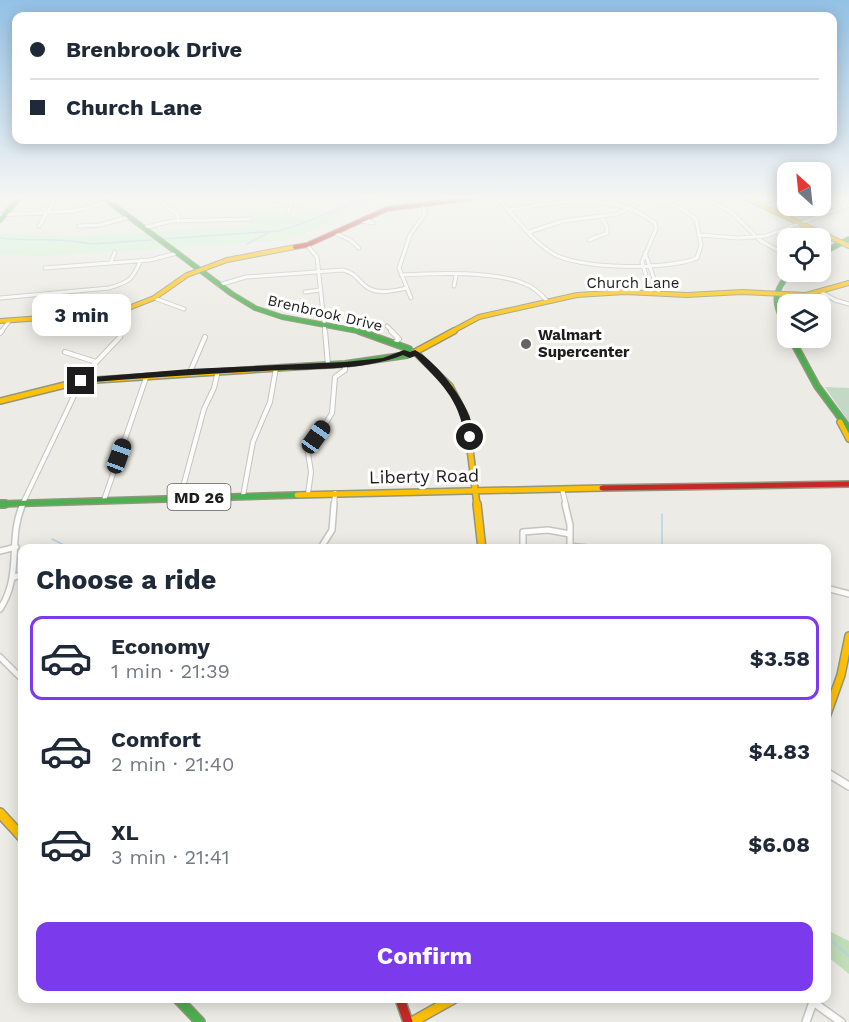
<!DOCTYPE html>
<meta charset="utf-8">
<style>
:root{--surface:#fff;--page:#f6f6f7;--text:#1f2937;--muted:#747a83;--line:#e0e1e3;--accent:#7c3aed}
body{margin:0;font-family:"Work Sans",sans-serif;background:var(--page);color:var(--text);height:100vh;display:flex;flex-direction:column;font-size:22px;white-space:nowrap}
*{box-sizing:border-box;margin:0}
p{font-size:20px;color:var(--muted)}
.icon{flex:none;width:33px;height:33px;fill:none;stroke:currentColor;stroke-width:2;stroke-linecap:round;stroke-linejoin:round}
.map{position:relative;flex:1;overflow:hidden}
.details{position:absolute;left:18px;top:544px;width:813px;height:459px;display:flex;flex-direction:column;background:var(--surface);border-radius:12px;box-shadow:0 3px 15px #0003}
.details>*{flex:none}
.hud{position:absolute;left:12px;top:12px;width:825px;height:132px;border-radius:12px;box-shadow:0 3px 15px #0003;display:grid;align-content:center;height:132px;padding:0 18px;background:var(--surface)}
.needle{width:39px;rotate:333deg}
.buttons{position:absolute;left:777px;top:162px;display:grid;gap:12px}
.buttons a{display:grid;place-items:center;width:54px;height:54px;border-radius:12px;background:var(--surface);box-shadow:0 3px 15px #0003;font-size:30px}
.end{position:absolute;width:27px;height:27px;margin:-14px;border:8px solid #1d1d1d;background:#fff;box-shadow:0 0 0 3px #fff}
.from{border-radius:50%}
.bubble{position:absolute;height:42px;border-radius:12px;background:var(--surface);box-shadow:0 3px 15px #0003;font-size:20px;font-weight:700;line-height:42px;text-align:center}
.car{position:absolute;width:18px;height:36px;margin:-18px -9px;border-radius:8px;box-shadow:0 0 4px 2px #0007;background:linear-gradient(#222 24%,#8ab4d8 0 40%,#222 0 76%,#8ab4d8 0 86%,#222 0)}
.hud b{display:flex;align-items:center;gap:21px;height:57px;font-size:22px}
.hud b+b{border-top:2px solid var(--line)}
.hud i{width:15px;height:15px;background:var(--text)}
ul{padding:0;list-style:none}
li{display:flex;align-items:center;gap:18px;height:84px;margin:0 12px 9px;padding:0 6px;border:3px solid transparent;border-radius:12px}
li div{flex:1}
li b{display:block;font-size:22px}
li em{font-style:normal;font-weight:700}
li.on{border-color:var(--accent)}
li>.icon{width:54px;height:54px;stroke-width:1.5}
h2{padding:0 18px;font-size:27px;line-height:72px}
.action{display:flex;gap:12px;margin-top:auto;padding:12px 18px}
.action a{flex:1;height:69px;border-radius:12px;background:var(--accent);color:#fff;font-size:24px;font-weight:700;line-height:69px;text-align:center}
.map>svg:first-child{display:block}
.forest{fill:#c1deb7}
.cemetery{fill:#c3d9c6}
.park{fill:#d0f5d4}
.lines{fill:none;stroke-linecap:round;stroke-linejoin:round}
.stream-far1{stroke:#b5d4e2;stroke-width:1.5}
.stream{stroke:#b5d4e2;stroke-width:2}
.street-far3-casing{stroke:#c4c4c1;stroke-width:5}
.street-far2-casing{stroke:#c4c4c1;stroke-width:6}
.street-far1-casing{stroke:#c4c4c1;stroke-width:8}
.street-casing{stroke:#c4c4c1;stroke-width:10}
.fast-far3-casing{stroke:#92967c;stroke-width:6}
.fast-far2-casing{stroke:#92967c;stroke-width:8}
.fast-far1-casing{stroke:#92967c;stroke-width:10}
.fast-casing{stroke:#92967c;stroke-width:12}
.slow-far3-casing{stroke:#92967c;stroke-width:6}
.slow-far2-casing{stroke:#92967c;stroke-width:8}
.slow-far1-casing{stroke:#92967c;stroke-width:10}
.slow-casing{stroke:#92967c;stroke-width:12}
.jam-far2-casing{stroke:#92967c;stroke-width:6}
.jam-far1-casing{stroke:#92967c;stroke-width:8}
.jam-casing{stroke:#92967c;stroke-width:12}
.street-far3{stroke:#fcfcfb;stroke-width:3}
.street-far2{stroke:#fcfcfb;stroke-width:4}
.street-far1{stroke:#fcfcfb;stroke-width:5}
.street{stroke:#fcfcfb;stroke-width:7}
.fast-far3{stroke:#4caf50;stroke-width:4}
.fast-far2{stroke:#4caf50;stroke-width:5}
.fast-far1{stroke:#4caf50;stroke-width:7}
.fast{stroke:#4caf50;stroke-width:9}
.slow-far3{stroke:#ffc107;stroke-width:4}
.slow-far2{stroke:#ffc107;stroke-width:5}
.slow-far1{stroke:#ffc107;stroke-width:7}
.slow{stroke:#ffc107;stroke-width:9}
.jam-far2{stroke:#c62828;stroke-width:4}
.jam-far1{stroke:#c62828;stroke-width:5}
.jam{stroke:#c62828;stroke-width:9}
.route{fill:#1d1d1d}
.poi-dot{fill:#656563;stroke:#fff;stroke-width:2}
.labels{text-anchor:middle;dominant-baseline:central;stroke-width:6;stroke-linejoin:round;paint-order:stroke}
.far-street-label{font-size:15px;fill:#1d1d1d;stroke:#fff}
.far-poi-label{font-size:15px;font-weight:bold;fill:#1d1d1d;stroke:#fff;text-anchor:start}
.shield{fill:#fff;stroke:#616161;stroke-width:1.5}
.shield-label{font-size:16px;font-weight:bold;fill:#1d1d1d}
.street-label{font-size:18px;fill:#1d1d1d;stroke:#fff}
</style>
<div class="map">
<svg width="849" height="1022" viewBox="0 0 849 1022">
<rect width="100%" height="100%" fill="#ecebe5"/>
<!-- forest -->
<path class="forest" d="M827,930L849,941V974L827,956Z"/>
<!-- cemetery -->
<path class="cemetery" d="M825,387L849,388V422Z"/>
<!-- park -->
<path class="park" d="M357,198H390C370,203 345,208 332,221L298,236L277,241L30,257V255H0V234L68,236L245,227L256,209L305,216L310,212L320,214Z"/>
<g class="lines">
<!-- stream-far1 -->
<path class="stream-far1" d="M0,238C30,242 61,237 91,244L278,231C310,223 338,207 370,198
M247,244L268,233
M662,514V549
M52,539L72,549"/>
<!-- stream -->
<path class="stream" d="M826,936L849,956"/>
<!-- street-far3 casing -->
<g class="street-far3-casing">
<path id="street-far3" d="M161,198L163,204L178,214V221
M252,198L292,202L326,198
M497,198C515,216 530,239 552,253C578,270 669,270 697,258L701,245L696,219L682,209L654,198
M704,198L731,212L761,241L788,256
M764,207L788,200
M508,210C558,202 611,189 655,223L656,229L642,262L651,293
M288,213L292,202
M0,215L74,211L126,198
M360,221L373,223L366,218
M39,226L56,198
M79,226L100,225L129,217
M143,228L171,221L251,219
M529,232L563,221L617,214L648,198
M335,233L350,240L359,248
M700,235L738,238L766,236L849,205
M589,240L607,233V227L601,216
M307,245L317,257L325,332
M645,253L659,293
M111,262L115,252
M45,268L150,260L177,253
M401,275C433,273 496,271 525,284C534,287 541,294 547,301
M219,285L246,277L343,270C353,272 356,277 363,284C375,296 392,291 407,288
M454,286L456,276
M305,292L321,290
M821,292L835,300L849,304
M0,298L109,288C130,282 132,280 141,260
M154,298L184,309
M411,298L399,268L410,235L425,214L423,204
M119,311L123,328L122,332
M387,326L393,332
M59,327L63,317
M1,332L10,320"/>
</g>
<!-- street-far2 casing -->
<g class="street-far2-casing">
<path id="street-far2" d="M325,331L328,365
M391,331L399,339L394,343
M0,333L2,331
M65,352L96,362
M190,372L205,337
M562,489L566,505
M308,494L311,472L308,453L332,413L335,377L345,370V364
M243,496L253,442L270,402L276,368
M180,498L204,409L214,388L218,371
M104,500L147,375
M22,505L84,375L120,337L122,331
M334,505L335,493"/>
</g>
<!-- street-far1 casing -->
<g class="street-far1-casing">
<path id="street-far1" d="M565,504L570,525V549
M569,546L597,549
M320,549L332,530L334,504
M523,549V532L548,530L570,534
M0,551L16,547
M14,577L22,575
M826,588L849,594
M0,609C23,574 7,538 23,504
M0,657L22,679"/>
</g>
<!-- street casing -->
<g class="street-casing">
<path id="street" d="M826,772L849,786
M809,999L841,1022
M806,1022L813,1002"/>
</g>
<!-- fast-far3 casing -->
<g class="fast-far3-casing">
<path id="fast-far3" d="M104,198L232,294L255,308L282,317L363,332
M0,220L19,198
M820,254L849,239
M788,331C775,306 769,293 792,272"/>
</g>
<!-- fast-far2 casing -->
<g class="fast-far2-casing">
<path id="fast-far2" d="M359,331L409,349
M791,338L817,386L849,429
M293,367L345,364L407,355
M0,504L297,495"/>
</g>
<!-- fast-far1 casing -->
<g class="fast-far1-casing">
<path id="fast-far1" d="M0,504H5"/>
</g>
<!-- fast casing -->
<g class="fast-casing">
<path id="fast" d="M178,999L200,1022"/>
</g>
<!-- slow-far3 casing -->
<g class="slow-far3-casing">
<path id="slow-far3" d="M746,198L849,246
M0,321L97,314L126,309L154,298L187,275L227,260L295,247
M451,332L479,317L577,295L625,292L687,295L742,292L806,295L849,283"/>
</g>
<!-- slow-far2 casing -->
<g class="slow-far2-casing">
<path id="slow-far2" d="M415,352L454,331
M415,352L450,386L466,417L477,505
M0,401L81,381L293,367
M840,422L849,439
M297,495L602,488"/>
</g>
<!-- slow-far1 casing -->
<g class="slow-far1-casing">
<path id="slow-far1" d="M477,504L482,549
M826,717L841,675L849,636"/>
</g>
<!-- slow casing -->
<g class="slow-casing">
<path id="slow" d="M0,813L22,837
M412,1022L453,999"/>
</g>
<!-- jam-far2 casing -->
<g class="jam-far2-casing">
<path id="jam-far2" d="M295,247L307,245L387,209L472,198"/>
</g>
<!-- jam-far1 casing -->
<g class="jam-far1-casing">
<path id="jam-far1" d="M602,488L849,484"/>
</g>
<!-- jam casing -->
<g class="jam-casing">
<path id="jam" d="M400,999L408,1022"/>
</g>
<!-- street-far3 -->
<use href="#street-far3" class="street-far3"/>
<!-- street-far2 -->
<use href="#street-far2" class="street-far2"/>
<!-- street-far1 -->
<use href="#street-far1" class="street-far1"/>
<!-- street -->
<use href="#street" class="street"/>
<!-- fast-far3 -->
<use href="#fast-far3" class="fast-far3"/>
<!-- fast-far2 -->
<use href="#fast-far2" class="fast-far2"/>
<!-- fast-far1 -->
<use href="#fast-far1" class="fast-far1"/>
<!-- fast -->
<use href="#fast" class="fast"/>
<!-- slow-far3 -->
<use href="#slow-far3" class="slow-far3"/>
<!-- slow-far2 -->
<use href="#slow-far2" class="slow-far2"/>
<!-- slow-far1 -->
<use href="#slow-far1" class="slow-far1"/>
<!-- slow -->
<use href="#slow" class="slow"/>
<!-- jam-far2 -->
<use href="#jam-far2" class="jam-far2"/>
<!-- jam-far1 -->
<use href="#jam-far1" class="jam-far1"/>
<!-- jam -->
<use href="#jam" class="jam"/>
</g>
<!-- sky -->
<linearGradient id="sky" x2="0" y2="1"><stop stop-color="#93c1e6"/><stop offset="0.58" stop-color="#f6f6f3"/><stop offset="1" stop-color="#f6f6f3" stop-opacity="0"/></linearGradient>
<rect width="849" height="341" fill="url(#sky)"/>
<!-- route -->
<path class="route" d="M415,350C438,362 478,413 473,439L465,437C458,397 442,385 415,356L410,358L403,355C360,372 309,368 263,371C202,374 141,378 81,383L77,381L81,378L190,369L345,362L383,358L404,350L410,352Z"/>
<!-- markers -->
<circle class="poi-dot" cx="526" cy="344" r="6"/>
<g class="labels">
<!-- far-street labels -->
<g class="far-street-label">
<text x="633" y="283">Church Lane</text>
<text transform="translate(325 313) rotate(13)">Brenbrook Drive</text>
</g>
<!-- far-poi labels -->
<g class="far-poi-label">
<text x="538" y="335">Walmart<tspan x="538" dy="17">Supercenter</tspan></text>
</g>
<!-- shield labels -->
<rect class="shield" x="167.5" y="484" width="63" height="26" rx="4.5"/>
<g class="shield-label">
<text x="199" y="497">MD 26</text>
</g>
<!-- street labels -->
<g class="street-label">
<text transform="translate(424 476) rotate(-1)">Liberty Road</text>
</g>
</g>
</svg>
<div class="buttons">
<a><svg class="needle" viewBox="-14 -14 28 28"><path d="M0-13l5 13h-10z" fill="#e53935"/><path d="M0 13l5-13h-10z" fill="#747a83"/></svg></a>
<a><svg class="icon" aria-label="locate" viewBox="0 0 24 24"><circle cx="12" cy="12" r="6"/><path d="M12 2v4M12 18v4M2 12h4M18 12h4"/></svg></a>
<a><svg class="icon" aria-label="layers" viewBox="0 0 24 24"><path d="M12 4l9 5-9 5-9-5zM3 14l9 5 9-5"/></svg></a>
</div>
<i class="end from" style="left:470px;top:437px"></i>
<i class="end" style="left:81px;top:381px"></i>
<div class="bubble" style="left:32px;top:294px;width:99px">3 min</div>
<i class="car" style="left:316px;top:437px;rotate:35deg"></i>
<i class="car" style="left:119px;top:456px;rotate:20deg"></i>
<div class="hud">
<b><i class="from"></i>Brenbrook Drive</b>
<b><i></i>Church Lane</b>
</div>
<section class="details">
<h2>Choose a ride</h2>
<ul>
<li class="on"><svg class="icon" aria-label="car" viewBox="0 0 24 24"><path d="M5 17H2v-5l4-1 3-4h7l3 4 3 1v5h-3M9 17h6M6 11h13"/><circle cx="7" cy="17" r="2"/><circle cx="17" cy="17" r="2"/></svg><div><b>Economy</b><p>1 min · 21:39</p></div><em>$3.58</em></li>
<li><svg class="icon" aria-label="car" viewBox="0 0 24 24"><path d="M5 17H2v-5l4-1 3-4h7l3 4 3 1v5h-3M9 17h6M6 11h13"/><circle cx="7" cy="17" r="2"/><circle cx="17" cy="17" r="2"/></svg><div><b>Comfort</b><p>2 min · 21:40</p></div><em>$4.83</em></li>
<li><svg class="icon" aria-label="car" viewBox="0 0 24 24"><path d="M5 17H2v-5l4-1 3-4h7l3 4 3 1v5h-3M9 17h6M6 11h13"/><circle cx="7" cy="17" r="2"/><circle cx="17" cy="17" r="2"/></svg><div><b>XL</b><p>3 min · 21:41</p></div><em>$6.08</em></li>
</ul>
<div class="action"><a>Confirm</a></div>
</section>
</div>
